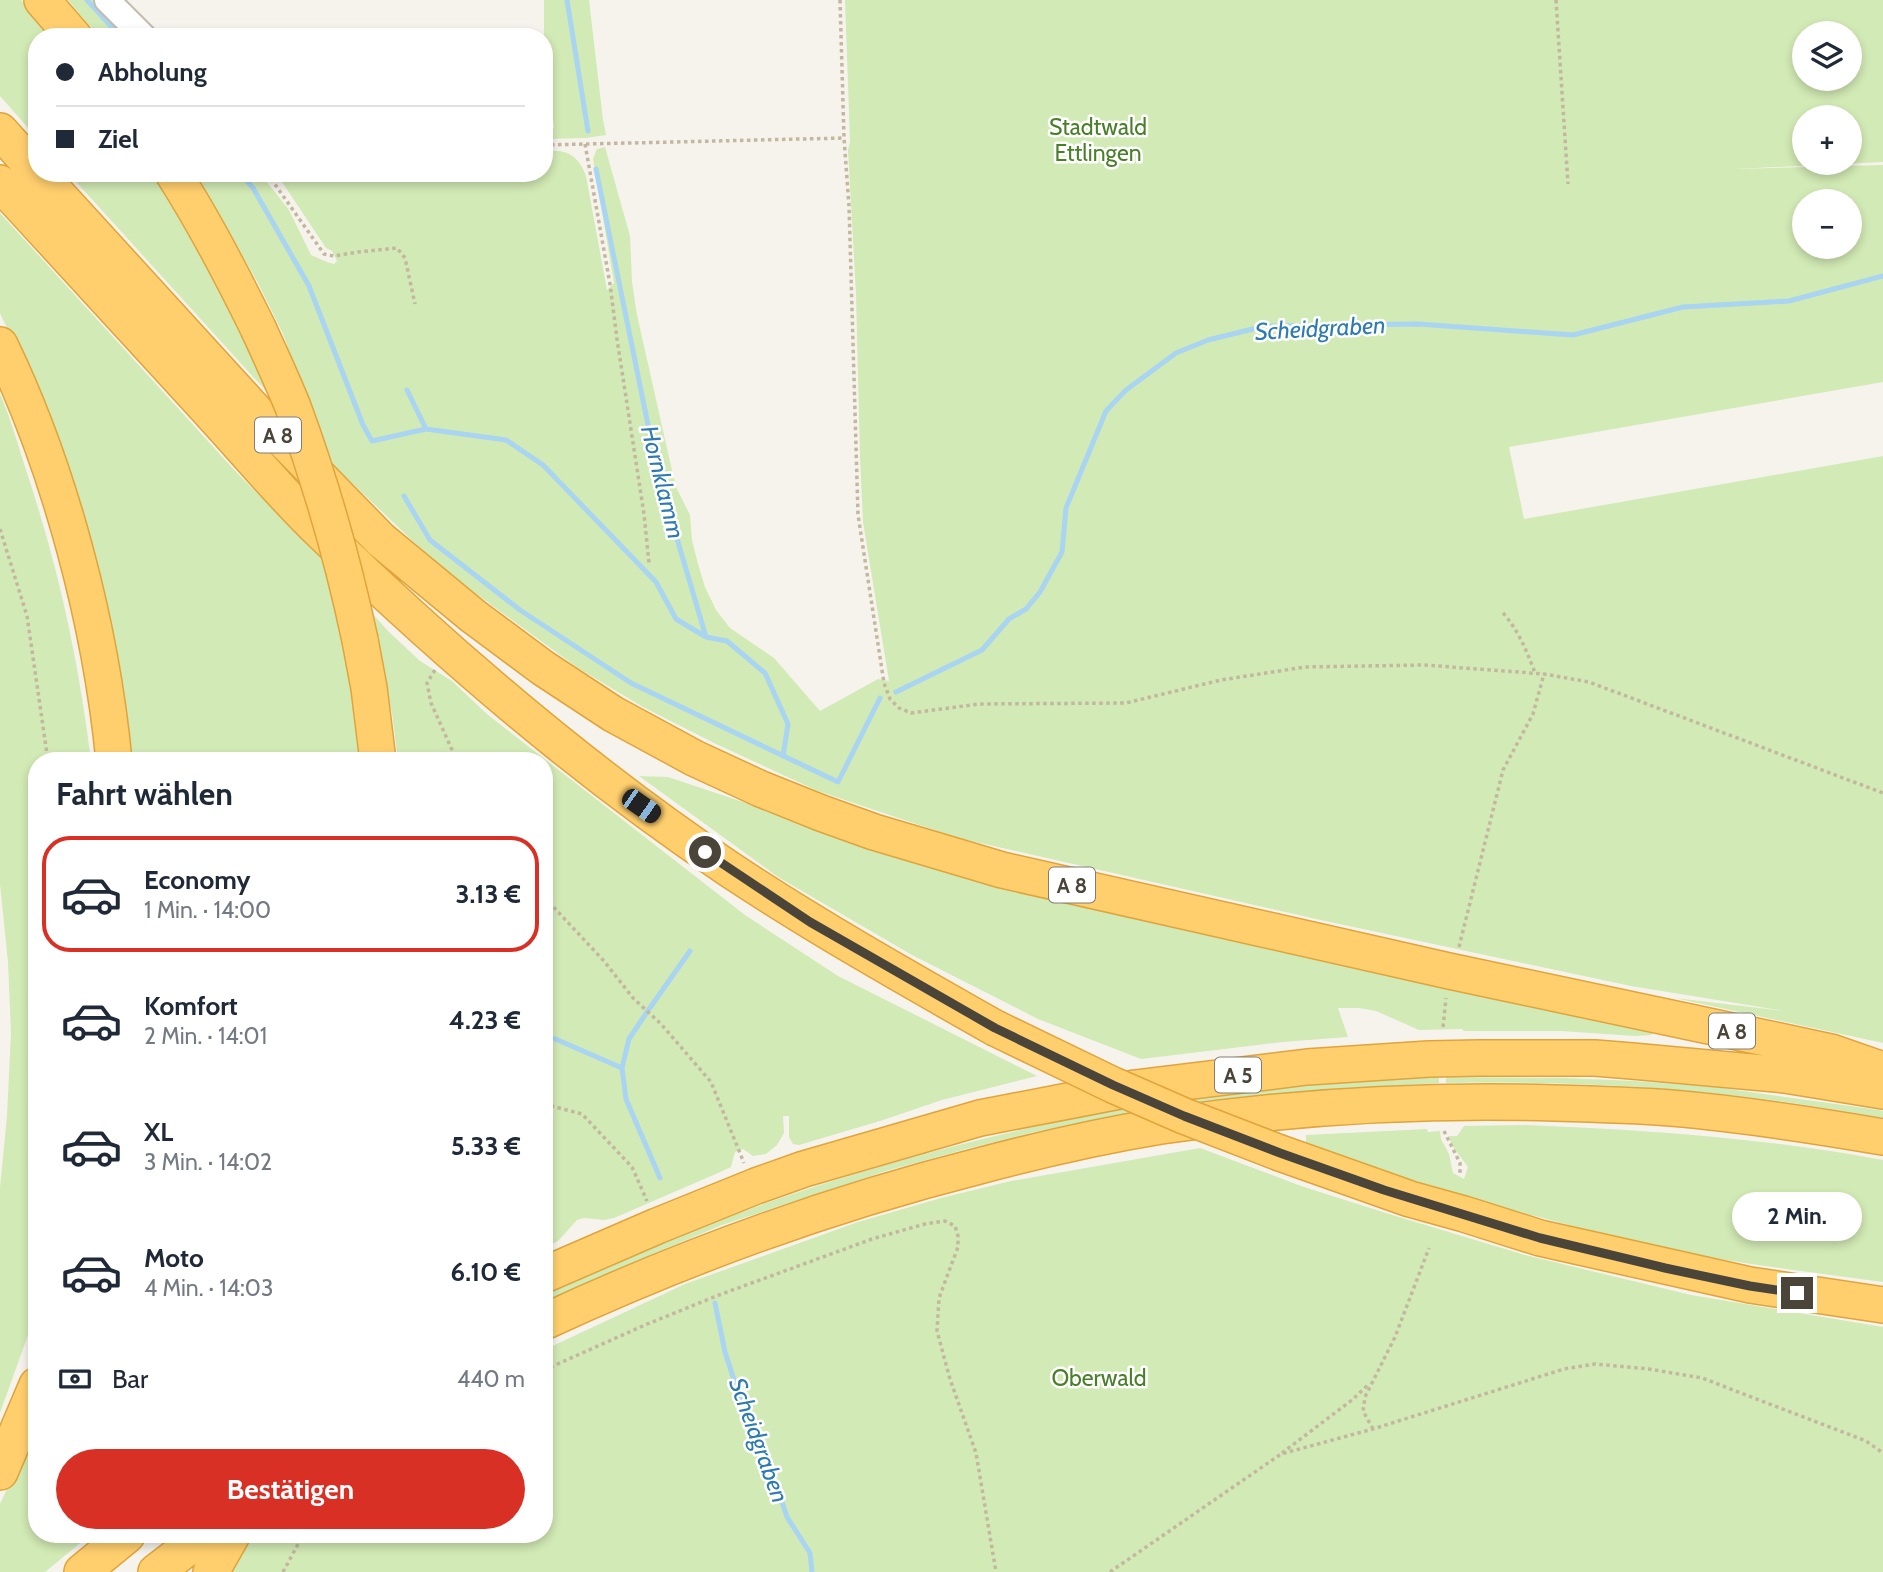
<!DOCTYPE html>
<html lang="de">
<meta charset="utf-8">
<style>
:root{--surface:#fff;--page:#f2f2f3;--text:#1f2937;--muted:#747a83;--line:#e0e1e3;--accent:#d93025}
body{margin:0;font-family:Cabin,sans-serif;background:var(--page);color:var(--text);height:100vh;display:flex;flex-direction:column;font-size:26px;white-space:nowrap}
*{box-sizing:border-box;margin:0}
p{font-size:23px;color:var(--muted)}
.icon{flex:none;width:38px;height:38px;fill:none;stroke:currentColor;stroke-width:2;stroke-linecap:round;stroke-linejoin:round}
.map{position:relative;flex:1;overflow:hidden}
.drawer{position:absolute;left:28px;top:752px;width:525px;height:791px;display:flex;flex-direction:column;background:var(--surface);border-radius:28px;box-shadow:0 4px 10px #0003}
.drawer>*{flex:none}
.top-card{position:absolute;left:28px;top:28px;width:525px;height:154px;border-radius:28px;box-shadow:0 4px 10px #0003;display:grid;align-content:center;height:154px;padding:0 28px;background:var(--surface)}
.fabs{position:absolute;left:1792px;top:21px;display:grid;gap:14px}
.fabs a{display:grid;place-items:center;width:70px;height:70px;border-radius:50%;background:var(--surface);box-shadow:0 4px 10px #0003;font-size:35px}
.end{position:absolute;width:32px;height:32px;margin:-16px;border:9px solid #4b4439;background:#fff;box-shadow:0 0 0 4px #fff}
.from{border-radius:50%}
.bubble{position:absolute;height:49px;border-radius:24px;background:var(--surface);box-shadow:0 4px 10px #0003;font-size:23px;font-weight:700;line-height:49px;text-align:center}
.car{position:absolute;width:21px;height:42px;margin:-21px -10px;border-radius:9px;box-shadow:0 0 5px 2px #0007;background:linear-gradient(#222 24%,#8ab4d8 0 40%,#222 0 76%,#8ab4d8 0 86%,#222 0)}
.top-card b{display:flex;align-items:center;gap:24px;height:66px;font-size:26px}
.top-card b+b{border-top:2px solid var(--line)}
.top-card i{width:18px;height:18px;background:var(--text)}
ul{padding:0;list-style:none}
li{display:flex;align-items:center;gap:21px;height:116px;margin:0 14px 10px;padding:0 14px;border:4px solid transparent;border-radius:28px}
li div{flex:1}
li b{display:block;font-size:26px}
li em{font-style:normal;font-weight:700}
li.selected{border-color:var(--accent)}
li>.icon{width:63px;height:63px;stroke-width:1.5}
h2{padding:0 28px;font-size:32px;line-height:84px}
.pay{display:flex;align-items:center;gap:18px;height:77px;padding:0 28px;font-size:26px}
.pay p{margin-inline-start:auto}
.primary-button{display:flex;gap:14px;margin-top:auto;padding:14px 28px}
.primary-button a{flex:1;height:80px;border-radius:42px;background:var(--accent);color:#fff;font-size:28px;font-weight:700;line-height:80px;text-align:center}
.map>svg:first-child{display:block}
.green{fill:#d2eab5;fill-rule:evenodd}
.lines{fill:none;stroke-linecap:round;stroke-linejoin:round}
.stream{stroke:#a9d4f2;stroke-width:5}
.minor-casing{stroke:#c2bbae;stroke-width:28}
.highway-casing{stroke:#e0a43c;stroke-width:38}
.path{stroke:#c4b79f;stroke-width:3.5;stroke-dasharray:3.5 3.5;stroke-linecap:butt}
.minor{stroke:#fff;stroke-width:24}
.highway{stroke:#ffcf6e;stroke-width:35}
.highway-bridge-casing{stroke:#e0a43c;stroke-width:38;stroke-linecap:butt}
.highway-bridge{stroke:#ffcf6e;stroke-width:35}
.route{stroke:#4b4439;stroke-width:9}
.labels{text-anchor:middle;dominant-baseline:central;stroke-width:5;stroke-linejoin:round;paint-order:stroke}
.shield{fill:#fff;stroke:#817c74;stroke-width:2}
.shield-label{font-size:21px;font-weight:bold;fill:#4b4439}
.park-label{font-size:23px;fill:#4a7f2a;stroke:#fff}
.water-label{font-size:24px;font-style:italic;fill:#2e7ab2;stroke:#fff}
</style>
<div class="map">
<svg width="1883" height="1572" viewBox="0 0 1883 1572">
<rect width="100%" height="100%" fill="#f6f3ec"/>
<!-- green -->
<path class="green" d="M0,0H21L55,37H37V138L0,96Z
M68,0H103L140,37H99Z
M544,0H589L603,120L606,135L586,138L544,139V131L552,130L554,127L544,65Z
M845,0H1883V162L1735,169L1883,165V382L1509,447L1524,519L1883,456V1043L1675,998L1784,1011L1631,986L1316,919L958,838L818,791L716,744L643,707L578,668L471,590L418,546L330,462L283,334L258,283L196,173H260L289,210L311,255L327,262L334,264L337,261L332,251L326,248L276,173H544V152C566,147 579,156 586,176L607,290L614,283L593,159L597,149L605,147L630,236L632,282L637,315L673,475L677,489L690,515L692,540L698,564L705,587L716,610L730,628L774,658L820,711L878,679L889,681L863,522L860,457L856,294L848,150L850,141ZM1804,33H1850V79H1804ZM1804,117H1850V163H1804ZM1804,201H1850V247H1804Z
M68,173H154L205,253L267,392Z
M0,213L237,473L326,562L341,616L363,761H129L25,367L0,313Z
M0,394C11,419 18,445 26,470C58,565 79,662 91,761H37V1310L0,1413V1188L7,1116L11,1033L8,962L0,884Z
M371,612L388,631L420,661L452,681L488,715L745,915L838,976L1037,1076L942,1100L880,1121L799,1145L793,1144L789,1137V1116H783L784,1133L777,1145L766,1154L753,1156L743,1149L735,1152L731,1167L718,1173L614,1218L604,1220L584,1218L577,1220L558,1241L544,1248V761H398L392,713L380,664Z
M639,776L668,777L824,829L1414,982L1510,1000L1653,1031L1652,1035L1635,1036L1561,1031H1464L1462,1029L1419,1030L1376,1011L1359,1008H1338L1348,1037L1282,1042L1141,1059L1038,1019L912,955L778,877Z
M1439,1077V1083L1336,1089L1204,1103L1128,1114L1034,1132L966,1149L886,1171L722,1225L653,1254L544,1302V1296C759,1191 991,1125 1227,1093C1297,1083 1368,1081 1439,1077Z
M1446,1077L1564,1078L1634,1081L1714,1087L1879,1110L1883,1111V1118C1841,1111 1798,1103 1756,1098C1653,1085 1549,1081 1446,1083Z
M1527,1125C1646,1130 1766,1138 1883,1160V1282C1795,1270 1707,1260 1621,1239L1390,1177V1172L1306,1143V1135L1427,1129L1428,1132L1440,1131L1441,1139L1449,1154L1453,1173L1464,1179L1468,1167L1451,1144L1449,1136H1457L1464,1126Z
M1200,1148L1301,1186L1389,1214L1525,1255L1691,1295L1883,1327V1572H232L251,1535H544V1350L685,1284L858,1222L941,1198L1011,1181Z
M37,1424V1535H90L45,1572H0V1504Z"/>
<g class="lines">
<!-- stream -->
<path class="stream" d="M87,0L121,37
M567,0L588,131
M596,169L658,474L706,637L727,641L765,673L788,724L783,756
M240,173L253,188L309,286L363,425L372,441L426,429
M407,390L426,429L506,440L543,465L656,582L676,619L706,637
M404,496L430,540L520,610L631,683L838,782L880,698
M896,692L982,650L1009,619L1026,609L1040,592L1062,552L1066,508L1106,411L1126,390L1176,353L1208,340L1265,326L1418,324L1573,335L1683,307L1789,301L1883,276
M34,874H37
M544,1034L622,1068
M660,1178L626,1099L622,1068L629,1039L647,1012L690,951
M715,1303L725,1352L743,1408L772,1472L787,1517L810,1553L812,1572"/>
<!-- minor casing -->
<g class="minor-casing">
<path id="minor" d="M107,0L144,37"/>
</g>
<!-- highway casing -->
<g class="highway-casing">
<path id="highway" d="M42,0L74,37
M0,131L37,172
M38,173L259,415L381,540L473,616L543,668L613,714L694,758L761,789L821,813L874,832L1002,870L1449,971L1831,1052L1883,1070
M173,173C205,223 232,275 258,328
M0,183C70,260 140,336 210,412C247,452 282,495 322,533C448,655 583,771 729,869C815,926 905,977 995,1028
M0,345C60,469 101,625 114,761
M360,640L369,688L378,761
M1280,1153L1410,1199L1464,1214L1540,1238L1750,1285L1883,1305
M544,1275L657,1226L756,1186L804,1169L980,1118L1135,1088L1307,1067L1429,1059L1479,1058H1595L1632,1061L1785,1075L1883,1091
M544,1322C684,1257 829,1204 979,1166C1039,1150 1100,1136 1161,1126C1290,1107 1423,1099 1554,1103C1593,1104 1632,1105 1671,1108C1742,1114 1813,1125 1883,1137
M0,1472L37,1385
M82,1572L127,1535
M156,1572L204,1535
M211,1572L232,1535"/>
</g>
<!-- path -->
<path class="path" d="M840,0L844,138L849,206L858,515L884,683L890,699L899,708L911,713L979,704L1126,703L1221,680L1305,667L1424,665L1544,674L1589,682L1883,793
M1556,0L1568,184
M585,144L610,284L617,339L644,514L649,563
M544,145L844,138
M267,173L324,254L334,256L358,252L397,248L405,258L415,304
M0,529L27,616L48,761
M1503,613C1519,631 1527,652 1535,673
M435,670L427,683L431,703L457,761
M544,897L604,961L633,998L661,1024L711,1082L744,1163
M1459,947L1503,770L1533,714L1544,674
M1443,1027L1446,998
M544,1104L582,1114L632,1167L647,1201
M1444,1131L1460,1163V1174
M544,1370L645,1325L719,1295L872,1239L925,1224L945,1221L955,1226L958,1236V1247L939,1298L937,1331L950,1379L976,1453L996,1572
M1373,1429L1363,1411L1365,1397L1395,1337L1429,1248
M1282,1453L1352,1400L1369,1384
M283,1572L303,1535
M1110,1572L1281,1454L1373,1429L1564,1369L1595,1364L1649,1369L1702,1378L1866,1441L1883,1453"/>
<!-- minor -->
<use href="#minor" class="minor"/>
<!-- highway -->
<use href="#highway" class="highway"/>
<!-- highway-bridge casing -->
<g class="highway-bridge-casing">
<path id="highway-bridge" d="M258,328C270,354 282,380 293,407C321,483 343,560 360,640
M995,1028L1113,1085L1184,1116L1280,1153"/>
</g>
<!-- highway-bridge -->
<use href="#highway-bridge" class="highway-bridge"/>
</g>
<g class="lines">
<!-- route -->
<path class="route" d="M705,852L810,922L995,1028L1113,1085L1184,1116L1280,1153L1384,1190L1540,1238L1665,1268L1750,1286L1797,1293"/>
</g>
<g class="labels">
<!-- shield labels -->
<g class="shield">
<rect x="255" y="417.5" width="46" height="35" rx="5"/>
<rect x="1049" y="867.5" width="46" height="35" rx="5"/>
<rect x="1709" y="1013.5" width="46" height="35" rx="5"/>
<rect x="1215" y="1057.5" width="46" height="35" rx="5"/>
</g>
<g class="shield-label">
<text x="278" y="435">A 8</text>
<text x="1072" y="885">A 8</text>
<text x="1732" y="1031">A 8</text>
<text x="1238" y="1075">A 5</text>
</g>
<!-- park labels -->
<g class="park-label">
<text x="1098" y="127">Stadtwald<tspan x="1098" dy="26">Ettlingen</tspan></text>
<text x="1099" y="1378">Oberwald</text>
</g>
<!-- water labels -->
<g class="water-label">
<text transform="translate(1320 328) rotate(-3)">Scheidgraben</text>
<text transform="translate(663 482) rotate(76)">Hornklamm</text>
<text transform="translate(759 1440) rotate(70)">Scheidgraben</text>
</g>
</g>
</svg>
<div class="fabs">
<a><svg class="icon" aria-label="layers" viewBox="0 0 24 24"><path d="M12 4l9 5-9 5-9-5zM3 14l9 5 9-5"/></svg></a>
<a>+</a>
<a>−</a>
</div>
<i class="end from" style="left:705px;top:852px"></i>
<i class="end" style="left:1797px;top:1293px"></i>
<div class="bubble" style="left:1732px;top:1192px;width:130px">2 Min.</div>
<i class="car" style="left:641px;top:806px;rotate:125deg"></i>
<div class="top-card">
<b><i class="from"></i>Abholung</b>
<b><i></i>Ziel</b>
</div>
<section class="drawer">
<h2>Fahrt wählen</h2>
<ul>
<li class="selected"><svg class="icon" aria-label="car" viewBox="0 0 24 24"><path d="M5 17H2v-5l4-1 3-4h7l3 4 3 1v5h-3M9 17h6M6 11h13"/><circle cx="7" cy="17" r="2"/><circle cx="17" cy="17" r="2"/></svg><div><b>Economy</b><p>1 Min. · 14:00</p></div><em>3.13 €</em></li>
<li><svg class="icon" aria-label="car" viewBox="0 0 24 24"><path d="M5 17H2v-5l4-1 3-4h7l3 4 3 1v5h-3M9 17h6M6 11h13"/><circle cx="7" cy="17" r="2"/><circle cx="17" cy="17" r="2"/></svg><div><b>Komfort</b><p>2 Min. · 14:01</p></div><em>4.23 €</em></li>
<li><svg class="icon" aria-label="car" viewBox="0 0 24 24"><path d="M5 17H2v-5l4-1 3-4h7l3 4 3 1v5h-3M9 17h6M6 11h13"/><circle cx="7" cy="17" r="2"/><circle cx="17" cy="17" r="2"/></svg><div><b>XL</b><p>3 Min. · 14:02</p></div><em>5.33 €</em></li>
<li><svg class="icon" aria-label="car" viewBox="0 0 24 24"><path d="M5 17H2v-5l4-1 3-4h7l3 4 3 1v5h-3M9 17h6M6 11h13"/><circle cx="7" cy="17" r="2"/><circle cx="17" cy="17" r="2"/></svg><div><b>Moto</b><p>4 Min. · 14:03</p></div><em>6.10 €</em></li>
</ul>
<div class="pay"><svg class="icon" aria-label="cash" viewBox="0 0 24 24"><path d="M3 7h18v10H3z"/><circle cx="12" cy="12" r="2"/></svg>Bar<p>440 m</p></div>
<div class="primary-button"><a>Bestätigen</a></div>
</section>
</div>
